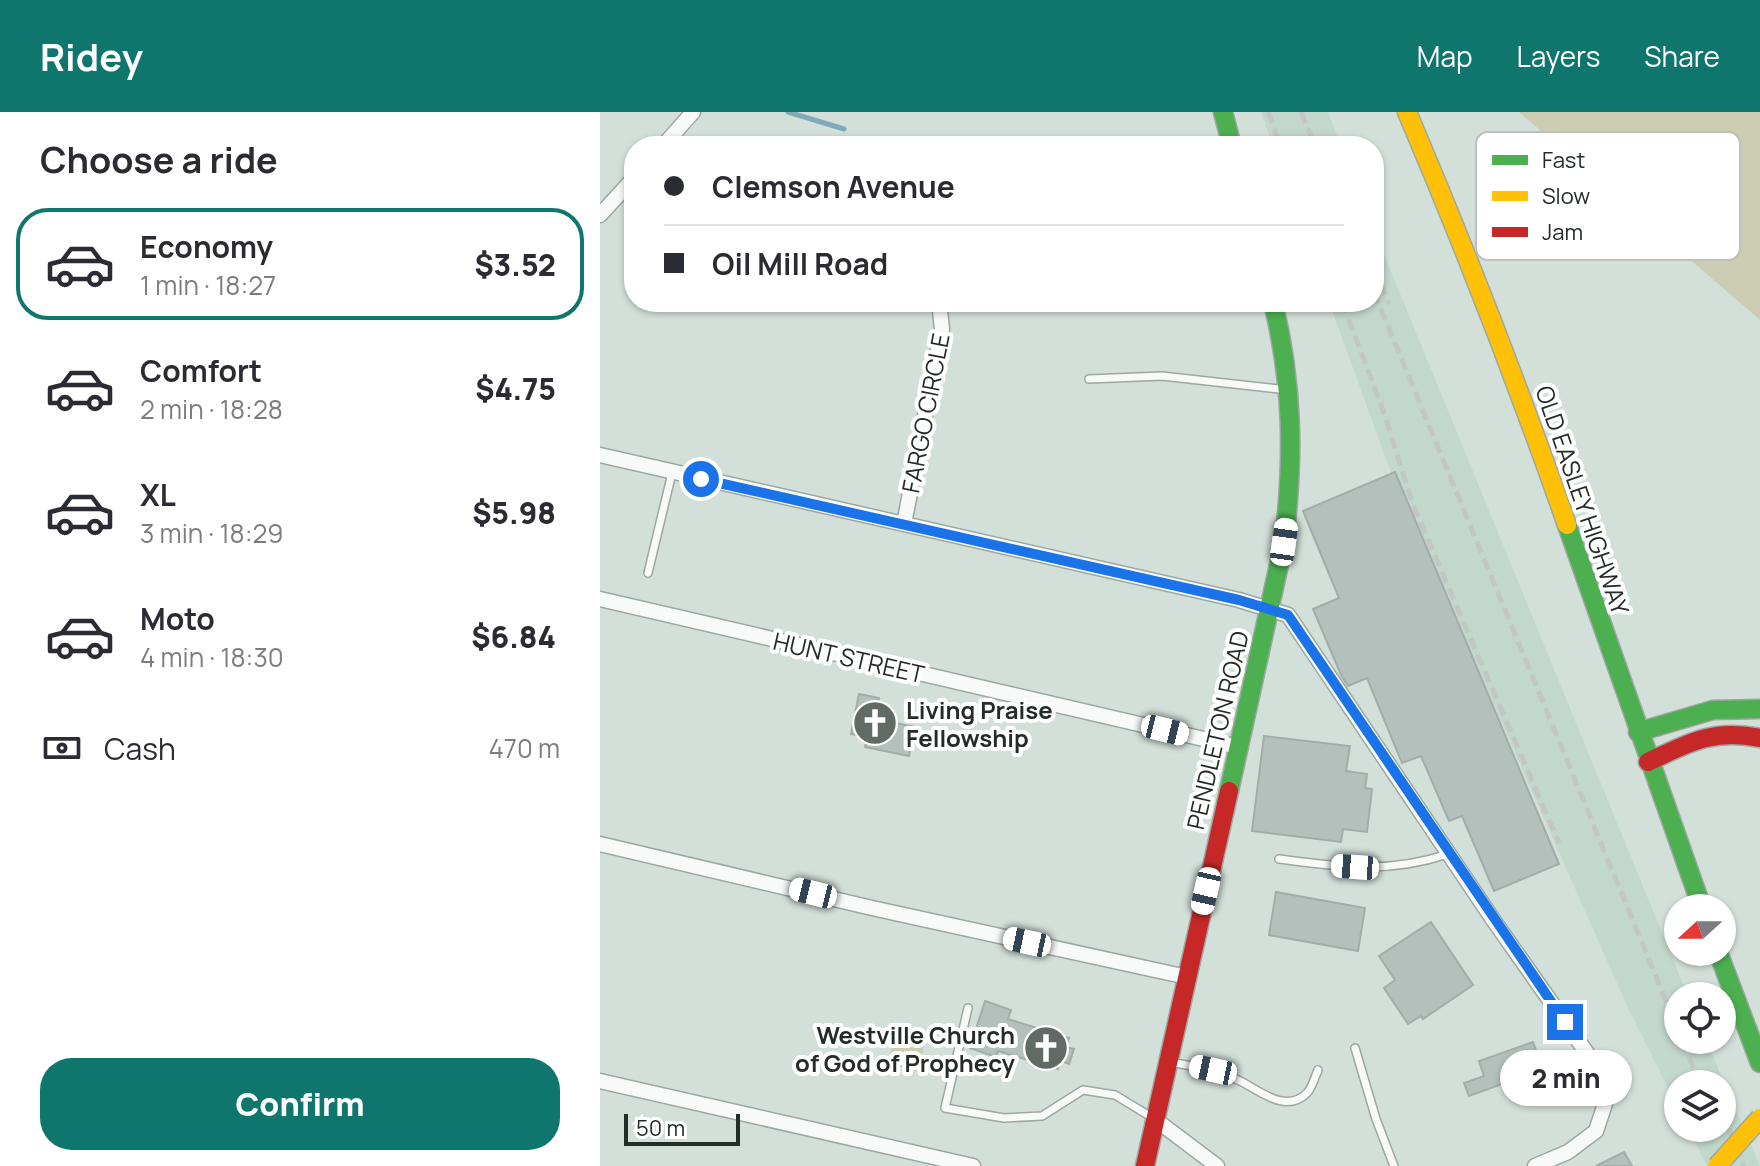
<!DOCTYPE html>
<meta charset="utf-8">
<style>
:root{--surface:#fff;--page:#f2f2f3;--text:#2b2b33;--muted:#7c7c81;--line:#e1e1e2;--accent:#0f766e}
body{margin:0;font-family:Manrope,sans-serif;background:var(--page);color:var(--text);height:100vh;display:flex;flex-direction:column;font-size:30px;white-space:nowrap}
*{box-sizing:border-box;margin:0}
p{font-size:26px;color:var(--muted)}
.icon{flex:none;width:44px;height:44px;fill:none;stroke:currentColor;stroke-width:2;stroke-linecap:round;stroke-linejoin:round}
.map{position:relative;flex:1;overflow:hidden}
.panel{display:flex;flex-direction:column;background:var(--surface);width:600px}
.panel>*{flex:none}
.top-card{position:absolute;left:24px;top:24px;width:760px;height:176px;border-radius:32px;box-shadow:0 2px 6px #0004;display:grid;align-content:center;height:176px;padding:0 40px;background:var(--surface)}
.needle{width:52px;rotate:249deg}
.controls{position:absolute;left:1064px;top:782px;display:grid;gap:16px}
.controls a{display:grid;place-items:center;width:72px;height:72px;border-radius:50%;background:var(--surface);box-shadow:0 2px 6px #0004;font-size:40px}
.scale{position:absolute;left:24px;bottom:20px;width:116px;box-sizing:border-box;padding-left:8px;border:4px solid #232c27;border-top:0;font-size:22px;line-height:28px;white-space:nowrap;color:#232c27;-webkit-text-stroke:6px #fff;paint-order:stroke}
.end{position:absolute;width:36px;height:36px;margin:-18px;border:10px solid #1a73e8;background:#fff;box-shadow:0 0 0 4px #fff}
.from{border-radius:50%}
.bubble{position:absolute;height:56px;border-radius:28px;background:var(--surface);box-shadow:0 2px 6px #0004;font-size:26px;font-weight:800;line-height:56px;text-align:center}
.car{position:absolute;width:24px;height:48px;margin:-24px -12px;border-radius:10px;box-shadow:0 0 6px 2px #0007;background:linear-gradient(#fff 24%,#345 0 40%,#fff 0 76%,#345 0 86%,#fff 0)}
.top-card b{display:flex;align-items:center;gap:28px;height:76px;font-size:30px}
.top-card b+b{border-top:2px solid var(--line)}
.top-card i{width:20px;height:20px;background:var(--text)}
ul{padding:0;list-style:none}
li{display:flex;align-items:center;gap:24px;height:112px;margin:0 16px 12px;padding:0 24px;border:4px solid transparent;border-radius:32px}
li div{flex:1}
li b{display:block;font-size:30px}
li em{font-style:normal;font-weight:800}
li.active{border-color:var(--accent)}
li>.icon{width:72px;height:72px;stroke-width:1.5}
h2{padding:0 40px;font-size:36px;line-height:96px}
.pay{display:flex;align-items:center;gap:20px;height:88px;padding:0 40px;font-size:30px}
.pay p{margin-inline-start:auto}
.action{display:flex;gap:16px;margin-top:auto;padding:16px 40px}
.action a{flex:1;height:92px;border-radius:32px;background:var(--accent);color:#fff;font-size:32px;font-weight:800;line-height:92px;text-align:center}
header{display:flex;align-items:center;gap:48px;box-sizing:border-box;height:112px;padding:0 40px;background:var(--accent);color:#fff}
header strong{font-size:38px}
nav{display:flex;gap:44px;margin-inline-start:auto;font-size:28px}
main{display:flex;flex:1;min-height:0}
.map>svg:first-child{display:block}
.built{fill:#c2d8cc}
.green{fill:#ccccb2}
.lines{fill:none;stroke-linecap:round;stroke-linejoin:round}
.stream{stroke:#80a9b9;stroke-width:5}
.building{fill:#b4c0bc;stroke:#a2aca9;stroke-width:2}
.lane-casing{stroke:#9da7a1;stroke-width:10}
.street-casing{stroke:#9da7a1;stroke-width:17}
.fast-casing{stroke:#9da7a1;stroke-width:21}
.slow-casing{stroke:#9da7a1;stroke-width:21}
.jam-casing{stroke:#9da7a1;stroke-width:21}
.lane{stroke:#f8faf9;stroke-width:7}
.street{stroke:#f8faf9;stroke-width:14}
.fast{stroke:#4caf50;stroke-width:18}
.slow{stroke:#ffc107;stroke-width:18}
.jam{stroke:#c62828;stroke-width:18}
.rail{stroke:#c2c6c4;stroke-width:5;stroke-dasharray:12 6;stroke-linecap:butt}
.slow-bridge-casing{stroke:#9da7a1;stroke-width:21;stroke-linecap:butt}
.slow-bridge{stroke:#ffc107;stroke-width:18}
.route{stroke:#1a73e8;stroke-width:10}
.labels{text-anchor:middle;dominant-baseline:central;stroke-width:8;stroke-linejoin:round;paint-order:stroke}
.street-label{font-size:24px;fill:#232c27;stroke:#fff}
.poi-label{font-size:24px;font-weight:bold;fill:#232c27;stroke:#fff;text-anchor:start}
.key{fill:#fff;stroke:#bdc0be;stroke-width:2}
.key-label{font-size:22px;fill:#232c27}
</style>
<header>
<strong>Ridey</strong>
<nav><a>Map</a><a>Layers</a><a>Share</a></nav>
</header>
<main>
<section class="panel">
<h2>Choose a ride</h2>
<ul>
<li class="active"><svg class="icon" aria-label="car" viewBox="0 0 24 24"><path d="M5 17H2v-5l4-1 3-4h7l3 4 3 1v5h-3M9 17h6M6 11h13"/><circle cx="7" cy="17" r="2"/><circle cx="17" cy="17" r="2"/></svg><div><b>Economy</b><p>1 min · 18:27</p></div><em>$3.52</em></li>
<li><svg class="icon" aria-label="car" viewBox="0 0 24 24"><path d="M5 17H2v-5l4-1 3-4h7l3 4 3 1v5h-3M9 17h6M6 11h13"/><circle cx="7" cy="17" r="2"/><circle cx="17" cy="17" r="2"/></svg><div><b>Comfort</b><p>2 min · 18:28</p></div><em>$4.75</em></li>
<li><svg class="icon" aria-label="car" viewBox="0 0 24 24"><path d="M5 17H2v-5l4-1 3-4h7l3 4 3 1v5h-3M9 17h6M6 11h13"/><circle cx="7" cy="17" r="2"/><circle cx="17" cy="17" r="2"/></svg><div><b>XL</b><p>3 min · 18:29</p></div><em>$5.98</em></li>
<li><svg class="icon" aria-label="car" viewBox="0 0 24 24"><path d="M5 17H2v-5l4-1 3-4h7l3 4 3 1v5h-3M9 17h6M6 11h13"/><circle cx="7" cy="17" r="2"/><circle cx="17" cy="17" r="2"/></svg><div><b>Moto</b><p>4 min · 18:30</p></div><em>$6.84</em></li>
</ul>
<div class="pay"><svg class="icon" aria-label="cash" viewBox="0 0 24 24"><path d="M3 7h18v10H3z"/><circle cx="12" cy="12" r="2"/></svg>Cash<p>470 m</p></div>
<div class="action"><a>Confirm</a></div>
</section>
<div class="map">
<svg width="1160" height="1054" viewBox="0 0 1160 1054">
<rect width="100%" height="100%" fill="#d3e0d9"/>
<!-- built -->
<path class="built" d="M661,0H728L741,34H673Z
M774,118L1088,884H1078V928H1106L1160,1054H1107L1088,1016H1122V972H1078V996L1028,896L790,358L729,190H774Z"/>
<!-- green -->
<path class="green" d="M919,0H1160V208Z
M297,914L326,921L319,960L288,951Z"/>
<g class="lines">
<!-- stream -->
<path class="stream" d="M188,0L244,17"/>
</g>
<!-- building -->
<path class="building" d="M795,360L959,752L894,779L862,704L849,709L821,644L802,651L767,566L748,574L741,563L713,497L739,486L703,399Z
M259,582L279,586L277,599L282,600L281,608L315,615L309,644L265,635L267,625L251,622Z
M664,624L750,634L746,659L767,662L765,676L772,677L767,720L743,717L741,730L652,719Z
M676,780L765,796L758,839L669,823Z
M831,810L873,873L823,907L821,904L808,912L784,876L795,868L779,844Z
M385,889L411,898L408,907L469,926L466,935L474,937L469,952L461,949L458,957L398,939L396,945L370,936Z
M933,930L943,957L869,984L864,971L884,964L879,949Z
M1024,1040L1032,1054H996Z"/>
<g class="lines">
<!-- lane casing -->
<g class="lane-casing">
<path id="lane" d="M489,267L562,264L688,278
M48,461L72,361
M679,747C741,755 788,762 848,742
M368,896L345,996L404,1006L442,1004L483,978L515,983L553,1006
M755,936L776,1007L794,1054
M570,950C593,954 616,958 638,968C658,977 685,1003 707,981C712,976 715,965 718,958"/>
</g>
<!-- street casing -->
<g class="street-casing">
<path id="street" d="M63,34L93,0
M0,103L34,66
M0,343L639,488L688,503L894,809L1001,961L1005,992L996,1019L968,1040L935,1054
M304,412L342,217L339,190
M0,487L638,635
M0,732L272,796L587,865
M0,969L373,1054
M556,1008L617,1054"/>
</g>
<!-- fast casing -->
<g class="fast-casing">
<path id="fast" d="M623,0L632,34
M967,413L1102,796
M1038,620L1113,598L1160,597
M629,679L684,430C694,345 693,273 673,190
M1118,840L1160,951"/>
</g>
<!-- slow casing -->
<g class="slow-casing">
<path id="slow" d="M807,0C865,136 918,273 967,413"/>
</g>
<!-- jam casing -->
<g class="jam-casing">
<path id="jam" d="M1048,650C1088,631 1114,616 1160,626
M545,1054L629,679"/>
</g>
<!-- lane -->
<use href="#lane" class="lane"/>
<!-- street -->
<use href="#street" class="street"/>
<!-- fast -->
<use href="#fast" class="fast"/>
<!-- slow -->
<use href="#slow" class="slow"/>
<!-- jam -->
<use href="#jam" class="jam"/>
<!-- rail -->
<path class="rail" d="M668,0L681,34
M701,0L715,34
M774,155L789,192
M774,180L1078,918
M742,190L783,298L813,393L959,731
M1082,928L1100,972
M1122,1000L1144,1054"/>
<!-- slow-bridge casing -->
<g class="slow-bridge-casing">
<path id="slow-bridge" d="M1117,1054L1160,1006"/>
</g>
<!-- slow-bridge -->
<use href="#slow-bridge" class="slow-bridge"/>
</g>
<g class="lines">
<!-- route -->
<path class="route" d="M101,367L639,488L688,503L965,910"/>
</g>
<!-- icons -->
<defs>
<g id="church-disc" transform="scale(2.3)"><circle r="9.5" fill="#616b65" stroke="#fff"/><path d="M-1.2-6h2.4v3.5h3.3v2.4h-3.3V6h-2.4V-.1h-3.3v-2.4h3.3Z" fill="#fff"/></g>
</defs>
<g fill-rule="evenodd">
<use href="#church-disc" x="275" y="611"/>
<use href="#church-disc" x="446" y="936"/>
</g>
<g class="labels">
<!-- street labels -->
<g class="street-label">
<text transform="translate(325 301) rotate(-79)">FARGO CIRCLE</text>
<text transform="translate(983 388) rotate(71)">OLD EASLEY HIGHWAY</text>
<text transform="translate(249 545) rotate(13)">HUNT STREET</text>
<text transform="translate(617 618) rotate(-77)">PENDLETON ROAD</text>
</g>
<!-- poi labels -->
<g class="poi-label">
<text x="306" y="597">Living Praise<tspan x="306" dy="28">Fellowship</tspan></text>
<text x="415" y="922" text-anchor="end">Westville Church<tspan x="415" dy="28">of God of Prophecy</tspan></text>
</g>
</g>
<!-- legend -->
<rect x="876" y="20" width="264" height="128" rx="12" class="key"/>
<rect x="892" y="43" width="36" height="10" fill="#4caf50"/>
<rect x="892" y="79" width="36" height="10" fill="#ffc107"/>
<rect x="892" y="115" width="36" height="10" fill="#c62828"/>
<g class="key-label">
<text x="942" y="56">Fast</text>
<text x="942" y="92">Slow</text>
<text x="942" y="128">Jam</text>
</g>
</svg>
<div class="controls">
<a><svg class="needle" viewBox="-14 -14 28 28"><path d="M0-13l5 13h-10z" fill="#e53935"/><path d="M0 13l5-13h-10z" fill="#7c7c81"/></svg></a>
<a><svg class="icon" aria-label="locate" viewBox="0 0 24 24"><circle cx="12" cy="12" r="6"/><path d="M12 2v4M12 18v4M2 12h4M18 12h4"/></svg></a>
<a><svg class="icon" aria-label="layers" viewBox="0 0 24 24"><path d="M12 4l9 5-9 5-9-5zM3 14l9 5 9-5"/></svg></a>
</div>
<div class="scale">50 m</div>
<i class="end from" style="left:101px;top:367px"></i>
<i class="end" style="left:965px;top:910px"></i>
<div class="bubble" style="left:900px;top:938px;width:132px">2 min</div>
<i class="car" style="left:684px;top:430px;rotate:8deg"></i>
<i class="car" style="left:565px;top:618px;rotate:104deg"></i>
<i class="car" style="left:755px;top:755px;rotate:274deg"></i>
<i class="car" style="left:606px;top:779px;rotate:193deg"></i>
<i class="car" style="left:213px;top:781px;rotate:284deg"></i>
<i class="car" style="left:427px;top:830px;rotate:282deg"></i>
<i class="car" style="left:613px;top:958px;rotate:282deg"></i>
<div class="top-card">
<b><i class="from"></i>Clemson Avenue</b>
<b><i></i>Oil Mill Road</b>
</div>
</div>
</main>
